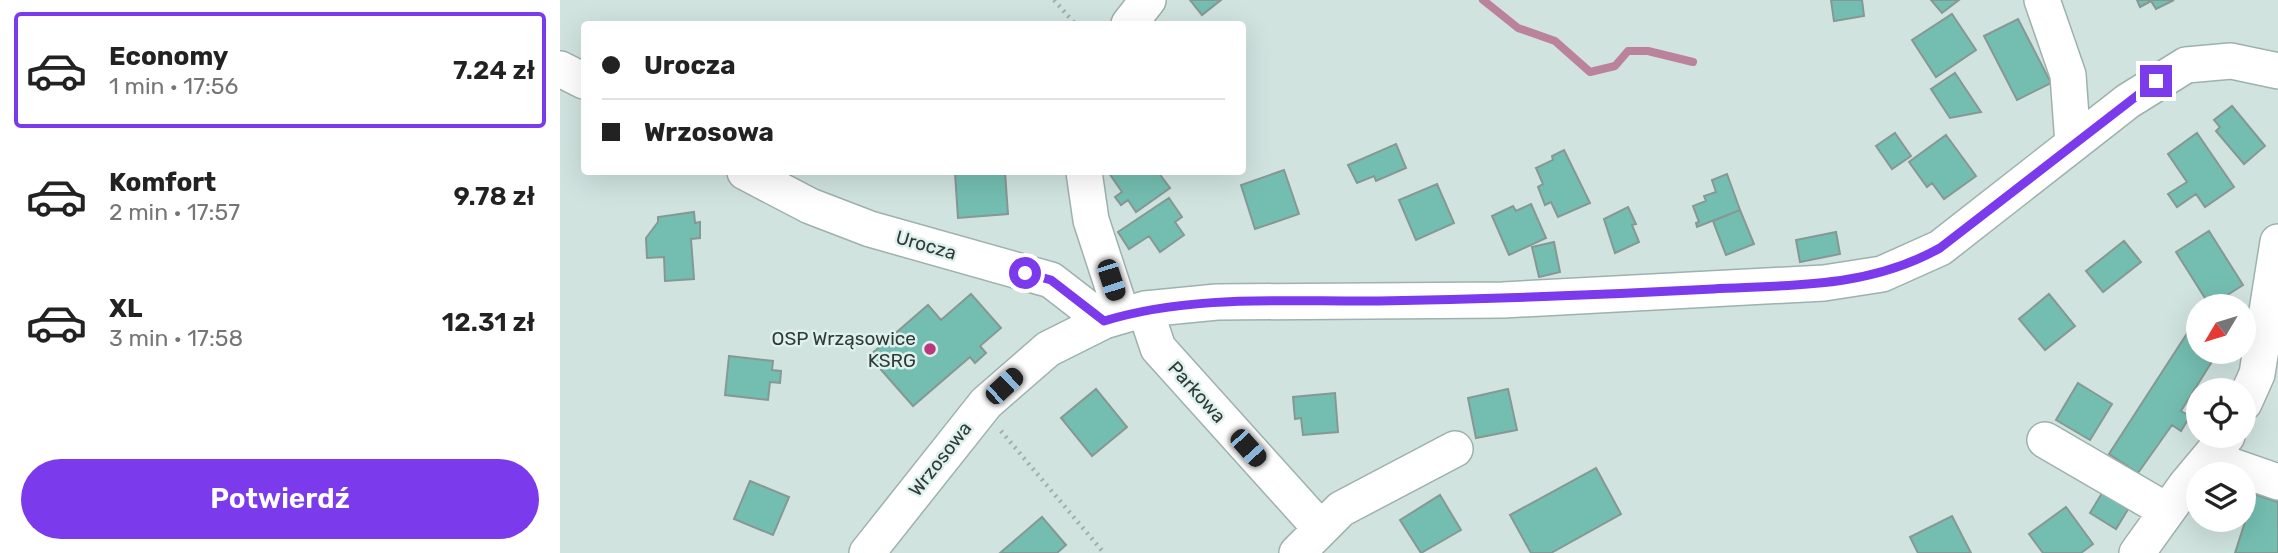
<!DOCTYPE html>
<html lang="pl">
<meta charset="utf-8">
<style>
:root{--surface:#fff;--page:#f2f2f2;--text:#222;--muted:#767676;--line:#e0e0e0;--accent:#7c3aed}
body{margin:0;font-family:Rubik,sans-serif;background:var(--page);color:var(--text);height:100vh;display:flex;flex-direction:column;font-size:26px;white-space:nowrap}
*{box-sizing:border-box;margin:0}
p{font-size:23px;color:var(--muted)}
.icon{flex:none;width:38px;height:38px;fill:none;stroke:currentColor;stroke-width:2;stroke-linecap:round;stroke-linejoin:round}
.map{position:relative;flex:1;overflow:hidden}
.drawer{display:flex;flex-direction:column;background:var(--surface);width:560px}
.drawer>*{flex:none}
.guide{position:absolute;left:21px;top:21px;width:665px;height:154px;border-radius:7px;box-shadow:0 7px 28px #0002;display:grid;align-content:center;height:154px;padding:0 21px;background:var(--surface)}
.needle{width:46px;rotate:232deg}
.buttons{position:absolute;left:1626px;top:294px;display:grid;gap:14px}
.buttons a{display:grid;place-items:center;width:70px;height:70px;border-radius:50%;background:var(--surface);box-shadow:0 7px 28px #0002;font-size:35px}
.end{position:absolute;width:32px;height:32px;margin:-16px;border:9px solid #7c3aed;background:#fff;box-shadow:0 0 0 4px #fff}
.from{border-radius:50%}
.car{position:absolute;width:21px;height:42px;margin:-21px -10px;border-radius:9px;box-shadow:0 0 5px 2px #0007;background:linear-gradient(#222 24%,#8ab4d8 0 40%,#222 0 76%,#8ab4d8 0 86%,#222 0)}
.guide b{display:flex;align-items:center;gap:24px;height:66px;font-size:26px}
.guide b+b{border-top:2px solid var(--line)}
.guide i{width:18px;height:18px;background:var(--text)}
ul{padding:12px 0 0;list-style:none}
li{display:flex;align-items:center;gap:21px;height:116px;margin:0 14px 10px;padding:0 7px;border:4px solid transparent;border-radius:7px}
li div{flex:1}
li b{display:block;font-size:26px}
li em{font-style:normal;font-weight:600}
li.current{border-color:var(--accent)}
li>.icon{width:63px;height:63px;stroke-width:1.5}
.button{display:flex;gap:14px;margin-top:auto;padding:14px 21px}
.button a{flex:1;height:80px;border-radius:42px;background:var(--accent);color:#fff;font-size:28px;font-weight:600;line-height:80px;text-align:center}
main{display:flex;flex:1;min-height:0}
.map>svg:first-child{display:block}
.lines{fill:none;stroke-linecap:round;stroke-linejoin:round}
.stream{stroke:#bb829b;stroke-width:8}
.building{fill:#74beb1;stroke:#869894;stroke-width:2}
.minor-casing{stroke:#9eb1ad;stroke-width:38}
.path{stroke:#a0afac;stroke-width:4.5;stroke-dasharray:2 5;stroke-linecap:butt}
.minor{stroke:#fff;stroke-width:35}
.route{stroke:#7c3aed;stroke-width:9}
.poi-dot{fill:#bb387f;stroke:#ddf1ed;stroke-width:2.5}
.labels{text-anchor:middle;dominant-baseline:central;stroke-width:5;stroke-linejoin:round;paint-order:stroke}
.street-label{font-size:19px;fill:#323937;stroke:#ddf1ed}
.poi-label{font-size:19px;fill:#323937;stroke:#ddf1ed;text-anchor:end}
</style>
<main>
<section class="drawer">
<ul>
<li class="current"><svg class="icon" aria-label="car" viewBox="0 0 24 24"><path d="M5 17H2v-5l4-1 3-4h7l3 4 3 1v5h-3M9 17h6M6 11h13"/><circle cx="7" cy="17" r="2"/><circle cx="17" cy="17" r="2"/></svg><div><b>Economy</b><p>1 min · 17:56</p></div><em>7.24 zł</em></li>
<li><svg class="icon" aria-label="car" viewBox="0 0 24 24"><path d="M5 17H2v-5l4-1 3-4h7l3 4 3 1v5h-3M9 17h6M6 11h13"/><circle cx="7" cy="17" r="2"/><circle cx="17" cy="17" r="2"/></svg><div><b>Komfort</b><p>2 min · 17:57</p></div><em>9.78 zł</em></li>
<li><svg class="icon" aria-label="car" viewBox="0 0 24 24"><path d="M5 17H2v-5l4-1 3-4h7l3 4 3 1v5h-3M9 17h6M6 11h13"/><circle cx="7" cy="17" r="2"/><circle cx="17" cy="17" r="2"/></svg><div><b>XL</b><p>3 min · 17:58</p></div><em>12.31 zł</em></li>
</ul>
<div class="button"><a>Potwierdź</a></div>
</section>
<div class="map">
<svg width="1718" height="553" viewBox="0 0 1718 553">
<rect width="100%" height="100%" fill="#d0e3df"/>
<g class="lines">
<!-- stream -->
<path class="stream" d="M923,0L958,28L995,41L1030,72L1055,66L1068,51H1088L1133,62"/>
</g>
<!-- building -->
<path class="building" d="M630,0H661L642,15Z
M1271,0H1302L1304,16L1274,21Z
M1371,0H1399L1382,13Z
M1577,0H1614L1596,9L1591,1L1580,7Z
M1392,14L1416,50L1376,77L1352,40Z
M1458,19L1491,83L1457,100L1424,36Z
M1395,73L1421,112L1390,118L1371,89Z
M1672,106L1705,146L1684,164L1656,131L1660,127L1654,120Z
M1335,133L1351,156L1332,169L1316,146Z
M1637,133L1674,187L1645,207L1636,194L1617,207L1608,194L1627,182L1608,154Z
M1386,135L1416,176L1384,199L1372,183L1367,187L1349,162Z
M836,144L846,168L816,181L814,176L797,183L788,165Z
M1004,150L1030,203L998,217L991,202L985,205L978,187L983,184L976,168L993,160L992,156Z
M724,170L739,214L695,229L681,185Z
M413,172H445L448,214L398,218L395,173Z
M552,172H598L610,188L576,212L568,200L561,205L555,197L562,192L549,173Z
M1167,174L1180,210L1137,227L1136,223L1139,222L1133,206L1146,201L1144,196L1156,192L1152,180Z
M877,184L894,223L856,240L839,200Z
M609,198L622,217L615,222L624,235L600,252L589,236L569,249L558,232Z
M971,204L986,238L949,255L932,216L953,206L956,211Z
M1068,207L1076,224L1072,225L1079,242L1055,253L1044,219Z
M1180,210L1194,244L1166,255L1153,221Z
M134,212L135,223L140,222V238L131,239L134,279L105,281L104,257L87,258L86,238L98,222V217Z
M1649,231L1683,285L1650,306L1616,252Z
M1276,232L1280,254L1240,262L1236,240Z
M1564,241L1581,262L1543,292L1526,271Z
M994,242L1000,272L979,277L972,247Z
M411,294L441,328L420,346L426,353L415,363L410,357L353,406L309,356L368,305L381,320Z
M1489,294L1515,326L1485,350L1459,319Z
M1628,332L1638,339V352H1658L1621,411L1630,416L1621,431L1612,425L1578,473L1549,454Z
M169,356L213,361L212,370L221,371L220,383L210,382L208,400L165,395Z
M1518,383L1552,404L1530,440L1496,420Z
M536,389L567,427L532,456L501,418Z
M948,389L957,430L916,438L908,398Z
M775,393L778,432L743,435L741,418L735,419L733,397Z
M1036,468L1061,514L991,553H971L950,515Z
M190,481L229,497L213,535L174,519Z
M1544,490L1570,506L1556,529L1530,513Z
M1694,494L1718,502V553H1675Z
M880,495L901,530L861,553L840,520Z
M1506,507L1533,544L1521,553H1483L1469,534Z
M1392,516L1411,553H1358L1350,537Z
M482,517L506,545L497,553H440Z"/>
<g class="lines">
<!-- minor casing -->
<g class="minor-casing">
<path id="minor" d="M1482,0L1508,75L1513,144
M569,24L588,0
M0,69L24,81
M185,172L250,206L310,229L491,280L544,321
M524,172L531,220L562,315
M585,309L598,348L761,529
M1684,403L1697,374L1718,242
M1485,440L1607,511
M1649,458L1718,482
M307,553L426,403L488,349L544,321L585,309L657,302L943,300L1264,283L1322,274L1380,248L1568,101L1626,65L1671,61L1718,71
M737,553L781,509L895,449
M1577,553L1626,485L1667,436"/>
</g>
<!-- path -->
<path class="path" d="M494,0L515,24
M441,431L544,553"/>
<!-- minor -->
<use href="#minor" class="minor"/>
</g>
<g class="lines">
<!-- route -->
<path class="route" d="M465,273L491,280L544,321C633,294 727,302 819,301C930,299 1041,295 1153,289C1232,285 1309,288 1380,248L1596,81"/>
</g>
<!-- markers -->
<circle class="poi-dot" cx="370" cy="349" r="7"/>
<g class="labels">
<!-- street labels -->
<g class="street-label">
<text transform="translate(366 245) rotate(16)">Urocza</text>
<text transform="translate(637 392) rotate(48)">Parkowa</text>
<text transform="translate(380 459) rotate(-52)">Wrzosowa</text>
</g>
<!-- poi labels -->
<g class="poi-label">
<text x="356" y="338">OSP Wrząsowice<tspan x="356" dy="22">KSRG</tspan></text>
</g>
</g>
</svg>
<div class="buttons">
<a><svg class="needle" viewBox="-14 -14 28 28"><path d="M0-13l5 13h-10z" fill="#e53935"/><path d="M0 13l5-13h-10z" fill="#767676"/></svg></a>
<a><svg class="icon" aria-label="locate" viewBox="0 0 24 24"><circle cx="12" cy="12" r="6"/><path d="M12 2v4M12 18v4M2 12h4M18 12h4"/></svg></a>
<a><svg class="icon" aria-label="layers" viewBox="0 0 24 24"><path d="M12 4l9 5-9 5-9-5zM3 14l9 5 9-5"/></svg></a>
</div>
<i class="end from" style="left:465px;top:273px"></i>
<i class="end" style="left:1596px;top:81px"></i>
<i class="car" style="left:551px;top:280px;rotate:162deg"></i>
<i class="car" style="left:444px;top:386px;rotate:47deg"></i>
<i class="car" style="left:688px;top:448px;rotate:138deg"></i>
<div class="guide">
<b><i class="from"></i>Urocza</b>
<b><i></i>Wrzosowa</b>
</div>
</div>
</main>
